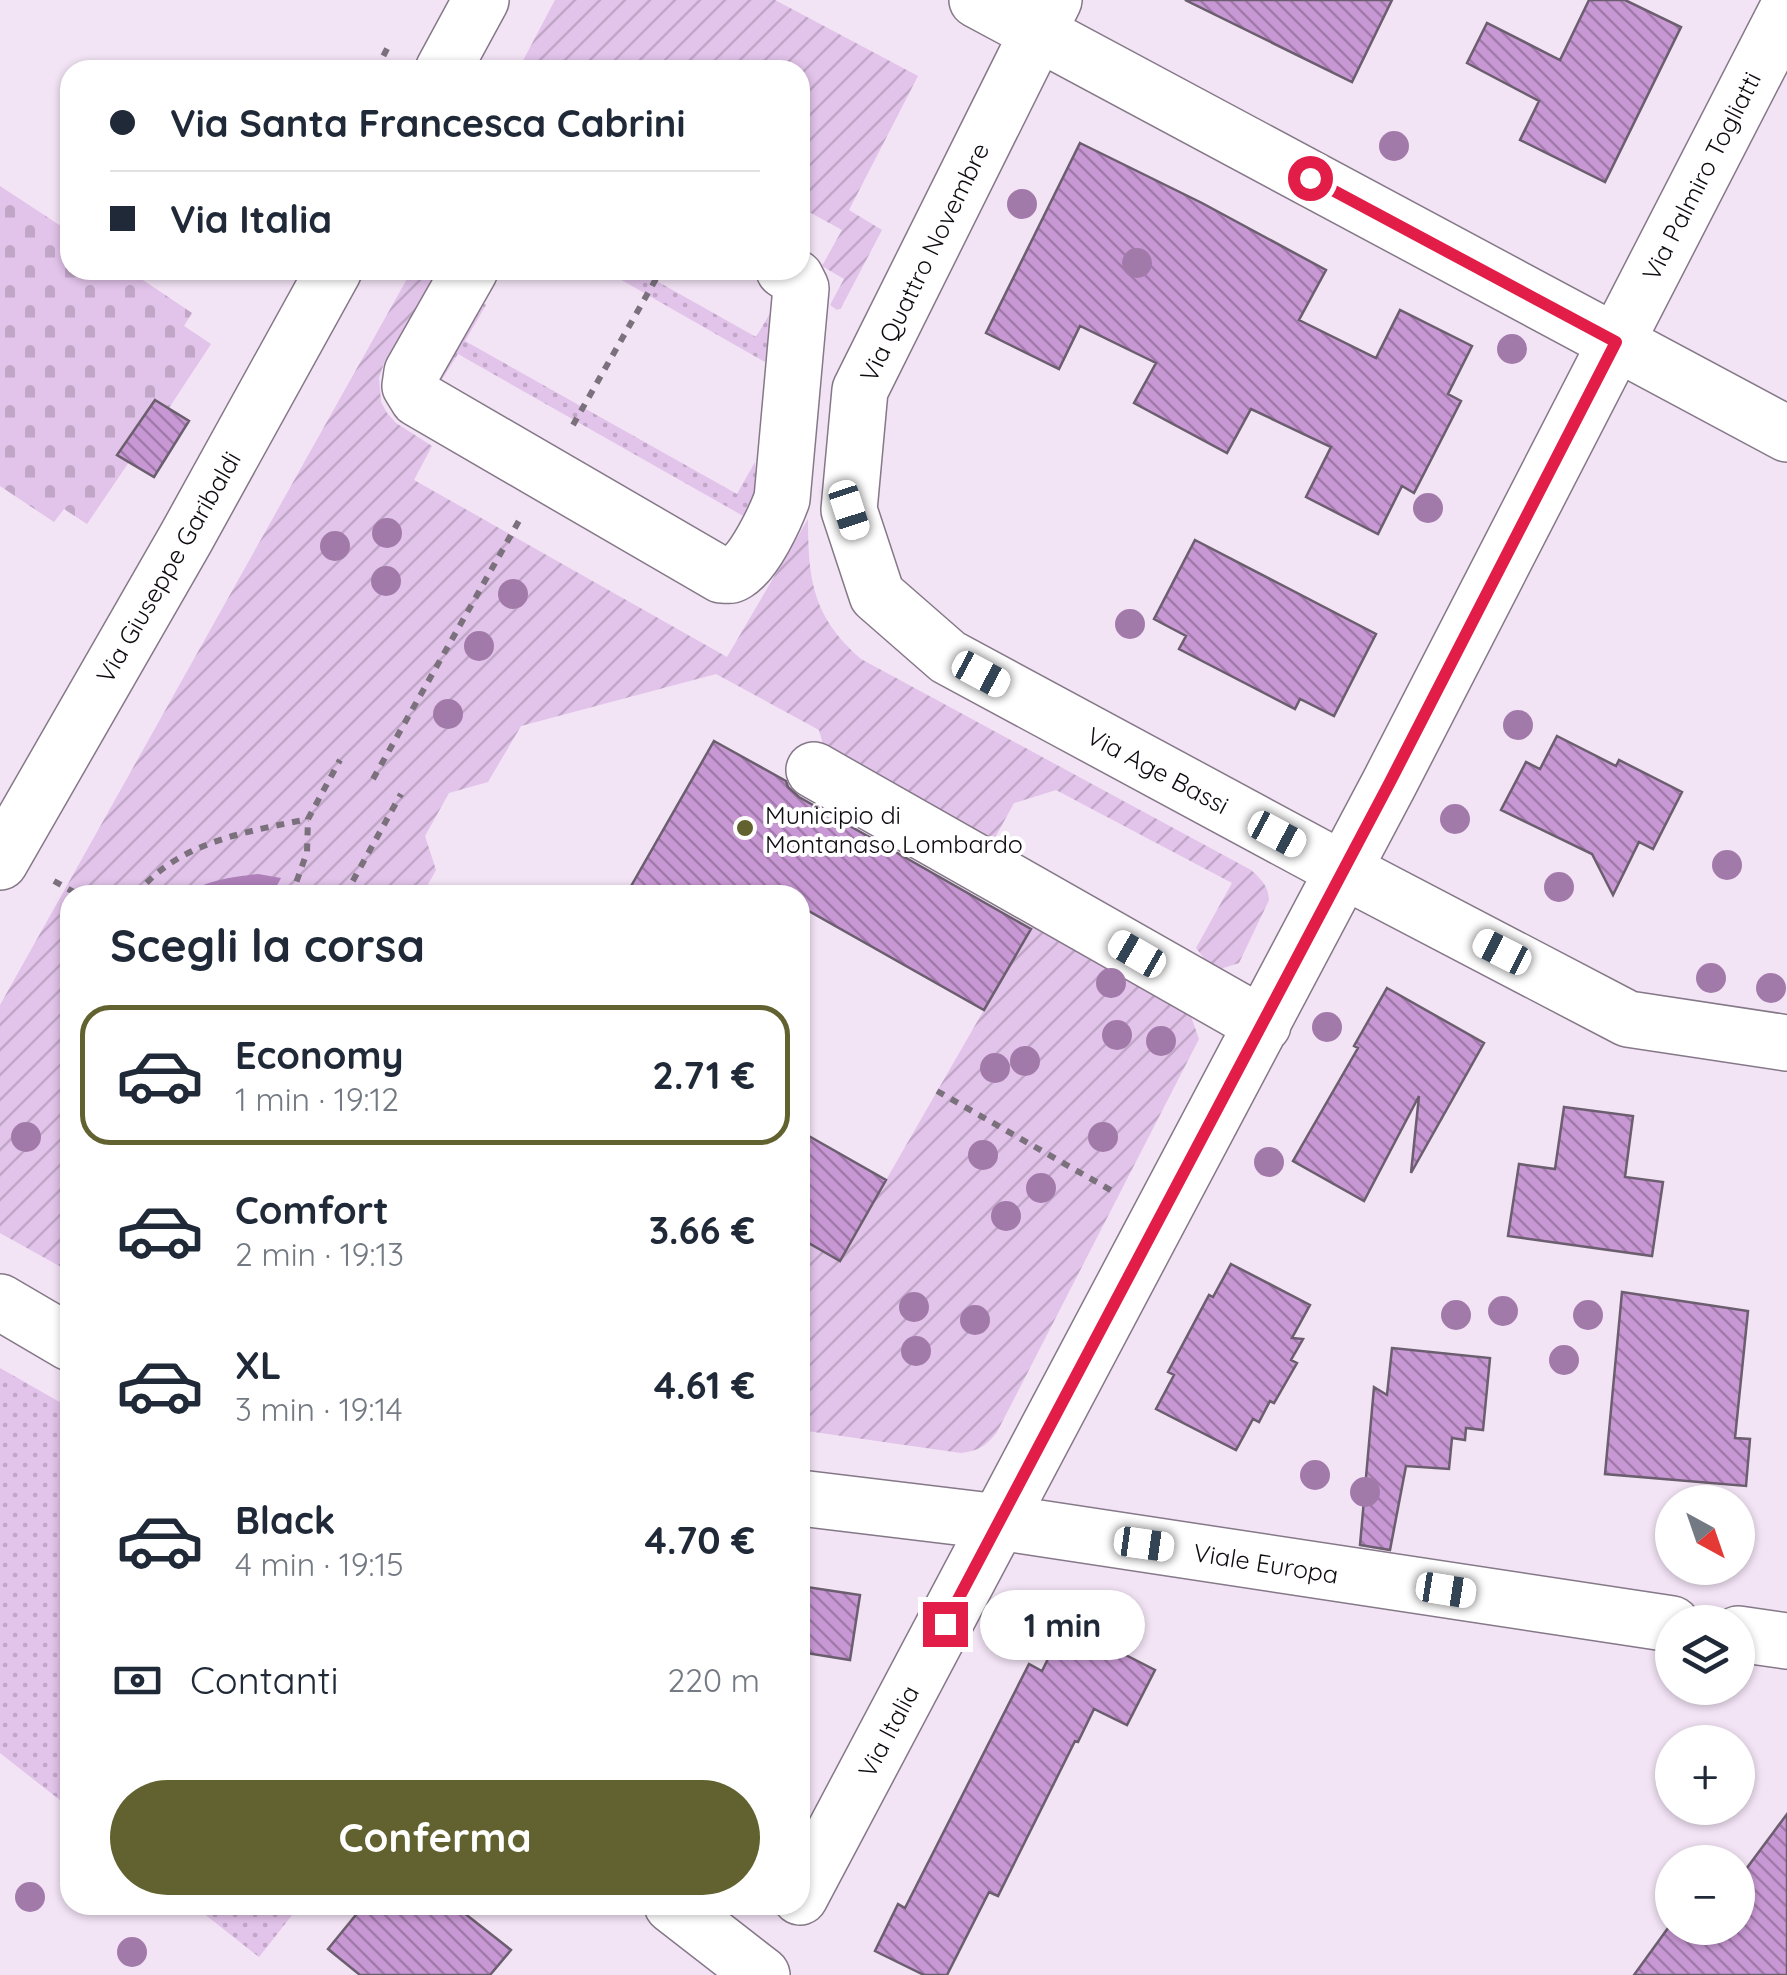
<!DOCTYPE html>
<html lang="it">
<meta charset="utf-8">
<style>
:root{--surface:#fff;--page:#f2f2f3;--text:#1f2937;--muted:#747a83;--line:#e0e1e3;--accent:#626230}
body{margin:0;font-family:Quicksand,sans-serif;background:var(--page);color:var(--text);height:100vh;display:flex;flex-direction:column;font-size:38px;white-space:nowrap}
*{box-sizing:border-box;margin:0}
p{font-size:32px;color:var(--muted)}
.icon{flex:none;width:55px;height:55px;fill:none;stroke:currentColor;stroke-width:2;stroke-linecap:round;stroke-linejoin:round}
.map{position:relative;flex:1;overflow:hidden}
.sheet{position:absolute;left:60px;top:885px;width:750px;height:1030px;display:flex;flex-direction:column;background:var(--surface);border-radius:30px;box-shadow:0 2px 8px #0004}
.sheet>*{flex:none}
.banner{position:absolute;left:60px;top:60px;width:750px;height:220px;border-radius:30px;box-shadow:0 2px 8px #0004;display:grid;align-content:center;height:220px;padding:0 50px;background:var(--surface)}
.needle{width:65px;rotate:140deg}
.tools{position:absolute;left:1655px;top:1485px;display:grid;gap:20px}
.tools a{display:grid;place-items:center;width:100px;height:100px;border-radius:50%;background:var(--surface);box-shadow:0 2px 8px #0004;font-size:50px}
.end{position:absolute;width:45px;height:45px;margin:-22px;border:12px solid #e11d48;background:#fff;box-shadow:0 0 0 5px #fff}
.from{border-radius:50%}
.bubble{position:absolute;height:70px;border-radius:35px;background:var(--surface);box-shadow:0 2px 8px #0004;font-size:32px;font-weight:800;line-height:70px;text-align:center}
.car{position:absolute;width:30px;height:60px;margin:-30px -15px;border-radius:12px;box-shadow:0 0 8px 2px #0007;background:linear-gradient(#fff 24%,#345 0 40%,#fff 0 76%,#345 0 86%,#fff 0)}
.banner b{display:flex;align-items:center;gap:35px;height:95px;font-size:38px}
.banner b+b{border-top:2px solid var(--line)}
.banner i{width:25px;height:25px;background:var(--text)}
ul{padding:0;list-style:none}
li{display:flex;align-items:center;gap:30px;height:140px;margin:0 20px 15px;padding:0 30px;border:5px solid transparent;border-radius:30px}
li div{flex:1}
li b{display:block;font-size:38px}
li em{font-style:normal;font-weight:800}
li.current{border-color:var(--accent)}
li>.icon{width:90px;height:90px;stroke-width:1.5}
h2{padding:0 50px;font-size:45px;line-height:120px}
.pay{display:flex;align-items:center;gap:25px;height:110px;padding:0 50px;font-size:38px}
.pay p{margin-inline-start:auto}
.button{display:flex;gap:20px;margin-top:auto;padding:20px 50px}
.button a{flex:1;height:115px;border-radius:60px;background:var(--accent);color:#fff;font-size:40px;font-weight:800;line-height:115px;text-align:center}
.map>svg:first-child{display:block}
.grass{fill:url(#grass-dots)}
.cemetery{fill:url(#cemetery-stones)}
.garden{fill:url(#garden-furrows)}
.water{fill:#ae7fb9}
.building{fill:url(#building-back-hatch);stroke:#6b5e6e;stroke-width:2.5}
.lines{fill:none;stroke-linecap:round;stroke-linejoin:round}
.minor-casing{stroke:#857888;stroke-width:58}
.path{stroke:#7a717d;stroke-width:6;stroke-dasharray:8 8;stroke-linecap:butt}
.minor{stroke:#fff;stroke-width:55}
.tree{fill:#a27aaa}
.route{stroke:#e11d48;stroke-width:12}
.poi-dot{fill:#626230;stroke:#fff;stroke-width:4}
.labels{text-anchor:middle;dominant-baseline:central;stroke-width:8;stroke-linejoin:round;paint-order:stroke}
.street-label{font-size:25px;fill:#0f0b11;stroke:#fff}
.poi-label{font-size:25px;fill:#0f0b11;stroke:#fff;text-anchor:start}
</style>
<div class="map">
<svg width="1787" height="1975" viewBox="0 0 1787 1975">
<defs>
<pattern id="grass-dots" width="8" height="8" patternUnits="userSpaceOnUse" patternTransform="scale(2.5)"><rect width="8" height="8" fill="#e2c3ea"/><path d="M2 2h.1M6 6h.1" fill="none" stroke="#c1a6c8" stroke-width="1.8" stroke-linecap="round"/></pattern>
<pattern id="cemetery-stones" width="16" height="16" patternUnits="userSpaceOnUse" patternTransform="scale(2.5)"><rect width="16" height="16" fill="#e2c3ea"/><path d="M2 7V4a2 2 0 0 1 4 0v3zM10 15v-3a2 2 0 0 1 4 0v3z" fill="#c1a6c8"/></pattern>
<pattern id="garden-furrows" width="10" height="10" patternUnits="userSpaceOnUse" patternTransform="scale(2.5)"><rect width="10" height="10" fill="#e2c3ea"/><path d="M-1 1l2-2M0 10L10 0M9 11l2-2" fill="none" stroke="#c1a6c8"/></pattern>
<pattern id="building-back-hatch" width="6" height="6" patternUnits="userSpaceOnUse" patternTransform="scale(2.5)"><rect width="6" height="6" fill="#c898d4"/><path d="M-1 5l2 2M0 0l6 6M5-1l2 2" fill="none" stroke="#a17aab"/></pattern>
</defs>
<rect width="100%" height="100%" fill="#f2e3f5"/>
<!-- grass -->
<path class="grass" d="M604,270H637L756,337L776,303L778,341L765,362Z
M478,300L486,305L465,341L737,494L755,462L758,498L745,517L458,354L439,384L432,380Z
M0,1368L70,1408V1808L0,1753Z
M193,1905H300L259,1957Z"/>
<!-- cemetery -->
<path class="cemetery" d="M0,186L70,232V270H128L192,313L184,326L211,344L169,408L189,421L154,477L129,462L87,524L64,509L54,522L0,486Z"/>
<!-- garden -->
<path class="garden" d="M555,0H775L918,76L849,210L882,230L841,308L837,310L830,305L844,279L822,266L842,230L800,207V70H518Z
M412,270L433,278L384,363L379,378L381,402L387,413L396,423L432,446L414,480L727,657L808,519C808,581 813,617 861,659L1251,870C1262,880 1268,886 1269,900L1239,963L1214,971L1196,948L1232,883L1056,790L1014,803L991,845L825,751L819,730L716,674L521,726L488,782L449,793L425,836L436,870L422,895H70V1272L0,1233V1005Z
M1034,923L1189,1011L1199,1039L997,1432C986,1446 978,1451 961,1453L800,1430V1238L840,1260Z"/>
<!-- water -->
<path class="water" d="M258,874L281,878L272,895H183C208,880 230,877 258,874Z"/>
<!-- building -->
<path class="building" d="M1185,0H1392L1352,82Z
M1589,0H1625L1681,27L1605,182L1520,140L1539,101L1467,63L1487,23L1560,60Z
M1080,143L1202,203L1326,270L1299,320L1376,358L1400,310L1472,346L1448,394L1461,401L1414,493L1402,486L1378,534L1306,497L1331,447L1251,409L1227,453L1134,403L1156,363L1080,326L1059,369L986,333Z
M155,400L189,421L154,477L117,455Z
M1195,540L1376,634L1334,716L1300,699L1295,709L1179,649L1186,636L1154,619Z
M1557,736L1616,766L1619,760L1682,792L1653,849L1639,842L1613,895L1592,854L1501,810L1526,762L1540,769Z
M714,741L786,781L788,787L799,797L1031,929L984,1010L800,906V895H626Z
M1387,988L1484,1043L1411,1173L1419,1096L1364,1201L1293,1161L1358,1048L1354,1046Z
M1564,1107L1633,1116L1625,1177L1663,1182L1652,1256L1508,1236L1519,1164L1555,1169Z
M800,1131L886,1180L840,1261L800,1238Z
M1231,1264L1310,1305L1292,1338L1303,1339L1291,1360L1297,1363L1274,1403L1270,1401L1259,1422L1253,1419L1236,1450L1156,1409L1174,1375L1168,1372L1209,1295L1213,1297Z
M1622,1292L1748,1311L1735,1438L1750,1439L1746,1486L1605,1474Z
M1392,1348L1490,1358L1483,1430L1466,1428L1465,1440L1452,1438L1449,1469L1406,1466L1390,1550L1360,1545L1374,1387L1387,1395Z
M800,1586L860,1595L850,1660L800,1652Z
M1065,1624L1155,1670L1127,1725L1094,1709L1078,1742L1075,1741L998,1896L989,1892L947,1975H924L875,1951L898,1904L905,1908L1029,1664L1042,1671Z
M1787,1814V1975H1634L1668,1928H1738V1880Z
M364,1905H454L511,1950L490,1975H360L328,1949Z"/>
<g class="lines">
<!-- minor casing -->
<g class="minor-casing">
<path id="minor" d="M977,0L1787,434
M1054,0L860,390L849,510L877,595L948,657L1343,870L1628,1019L1787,1043
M443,70L481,0
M470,270L412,372L410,386L418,399L721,575C729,575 730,577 737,572C755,561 775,518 782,499L801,288L796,278L784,270
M814,770L1263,1025
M0,862L186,538L334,270
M0,1302L70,1343
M800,1498L999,1522L1672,1624
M1738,1634L1787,1641
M800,1897L1390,782L1787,10
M672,1905L762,1975"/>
</g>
<!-- path -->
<path class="path" d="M376,70L389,45
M573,425L661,270
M373,779L520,519
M54,881L79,895
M136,895C177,842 246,832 308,819
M288,895L296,883L307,852L308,819L340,760
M345,895L401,794
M937,1091L1114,1192"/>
<!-- minor -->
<use href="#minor" class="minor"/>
</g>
<!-- trees -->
<g class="tree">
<circle cx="1394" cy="146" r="15"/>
<circle cx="1022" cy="204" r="15"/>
<circle cx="1137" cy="263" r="15"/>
<circle cx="1512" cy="349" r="15"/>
<circle cx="1428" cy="508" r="15"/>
<circle cx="387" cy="533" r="15"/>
<circle cx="335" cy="546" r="15"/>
<circle cx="386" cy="581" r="15"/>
<circle cx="513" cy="594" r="15"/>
<circle cx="1130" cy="624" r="15"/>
<circle cx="479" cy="646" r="15"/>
<circle cx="448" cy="714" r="15"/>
<circle cx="1518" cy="725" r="15"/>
<circle cx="1455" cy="819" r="15"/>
<circle cx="1727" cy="865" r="15"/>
<circle cx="1559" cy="887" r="15"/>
<circle cx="1711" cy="978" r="15"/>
<circle cx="1111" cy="983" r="15"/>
<circle cx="1771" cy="988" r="15"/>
<circle cx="1327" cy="1027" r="15"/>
<circle cx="1117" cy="1035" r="15"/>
<circle cx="1161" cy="1041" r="15"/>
<circle cx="1025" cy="1061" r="15"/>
<circle cx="995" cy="1068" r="15"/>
<circle cx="26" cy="1137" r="15"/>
<circle cx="1103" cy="1137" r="15"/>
<circle cx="983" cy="1155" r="15"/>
<circle cx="1269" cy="1162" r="15"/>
<circle cx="1041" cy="1188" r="15"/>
<circle cx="1006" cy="1216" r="15"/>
<circle cx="914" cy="1307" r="15"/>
<circle cx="1503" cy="1311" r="15"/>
<circle cx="1456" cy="1315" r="15"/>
<circle cx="1588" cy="1315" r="15"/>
<circle cx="975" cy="1320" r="15"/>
<circle cx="916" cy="1351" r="15"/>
<circle cx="1564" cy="1360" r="15"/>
<circle cx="1315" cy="1475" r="15"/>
<circle cx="1365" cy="1492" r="15"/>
<circle cx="30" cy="1897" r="15"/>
<circle cx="132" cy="1952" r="15"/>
</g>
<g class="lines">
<!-- route -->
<path class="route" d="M945,1624L1390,782L1616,342L1310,178"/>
</g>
<!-- markers -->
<circle class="poi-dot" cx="745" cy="828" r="10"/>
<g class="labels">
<!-- street labels -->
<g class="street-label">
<text transform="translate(1701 176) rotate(-63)">Via Palmiro Togliatti</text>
<text transform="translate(924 262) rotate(-64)">Via Quattro Novembre</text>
<text transform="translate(168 567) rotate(-60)">Via Giuseppe Garibaldi</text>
<text transform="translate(1158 770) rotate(28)">Via Age Bassi</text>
<text transform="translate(1266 1563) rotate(9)">Viale Europa</text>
<text transform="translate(888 1731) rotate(-62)">Via Italia</text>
</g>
<!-- poi labels -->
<g class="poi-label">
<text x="765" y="814">Municipio di<tspan x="765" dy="29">Montanaso Lombardo</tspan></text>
</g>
</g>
</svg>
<div class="tools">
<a><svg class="needle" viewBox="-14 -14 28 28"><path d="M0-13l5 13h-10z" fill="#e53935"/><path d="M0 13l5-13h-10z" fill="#747a83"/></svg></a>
<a><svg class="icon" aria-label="layers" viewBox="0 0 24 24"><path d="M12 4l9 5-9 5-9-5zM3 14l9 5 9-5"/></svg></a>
<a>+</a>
<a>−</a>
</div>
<i class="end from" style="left:1310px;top:178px"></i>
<i class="end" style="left:945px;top:1624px"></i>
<div class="bubble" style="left:980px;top:1590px;width:165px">1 min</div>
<i class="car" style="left:849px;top:510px;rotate:162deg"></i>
<i class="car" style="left:981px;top:674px;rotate:118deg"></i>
<i class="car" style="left:1277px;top:834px;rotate:118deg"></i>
<i class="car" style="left:1502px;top:952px;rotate:297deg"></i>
<i class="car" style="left:1137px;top:954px;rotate:300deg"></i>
<i class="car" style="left:1144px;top:1544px;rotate:98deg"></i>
<i class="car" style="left:1446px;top:1590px;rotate:99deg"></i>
<div class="banner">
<b><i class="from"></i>Via Santa Francesca Cabrini</b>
<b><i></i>Via Italia</b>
</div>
<section class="sheet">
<h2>Scegli la corsa</h2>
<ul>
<li class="current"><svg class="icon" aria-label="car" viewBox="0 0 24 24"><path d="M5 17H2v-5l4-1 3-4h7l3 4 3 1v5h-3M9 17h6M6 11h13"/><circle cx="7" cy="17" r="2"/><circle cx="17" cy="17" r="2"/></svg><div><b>Economy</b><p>1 min · 19:12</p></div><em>2.71 €</em></li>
<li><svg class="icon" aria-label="car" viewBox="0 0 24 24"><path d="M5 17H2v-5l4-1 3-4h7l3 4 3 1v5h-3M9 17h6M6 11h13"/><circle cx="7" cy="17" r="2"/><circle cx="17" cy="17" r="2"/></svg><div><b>Comfort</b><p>2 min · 19:13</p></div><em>3.66 €</em></li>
<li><svg class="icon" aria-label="car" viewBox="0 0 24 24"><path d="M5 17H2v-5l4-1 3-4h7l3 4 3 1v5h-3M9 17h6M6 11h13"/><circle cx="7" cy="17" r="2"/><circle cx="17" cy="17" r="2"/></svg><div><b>XL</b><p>3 min · 19:14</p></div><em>4.61 €</em></li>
<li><svg class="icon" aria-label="car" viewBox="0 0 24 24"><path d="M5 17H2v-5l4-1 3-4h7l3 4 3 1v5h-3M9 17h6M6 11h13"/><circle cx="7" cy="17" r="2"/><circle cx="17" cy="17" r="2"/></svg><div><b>Black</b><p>4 min · 19:15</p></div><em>4.70 €</em></li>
</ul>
<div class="pay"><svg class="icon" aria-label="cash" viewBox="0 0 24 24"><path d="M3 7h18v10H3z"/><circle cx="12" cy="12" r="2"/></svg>Contanti<p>220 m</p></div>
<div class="button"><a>Conferma</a></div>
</section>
</div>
